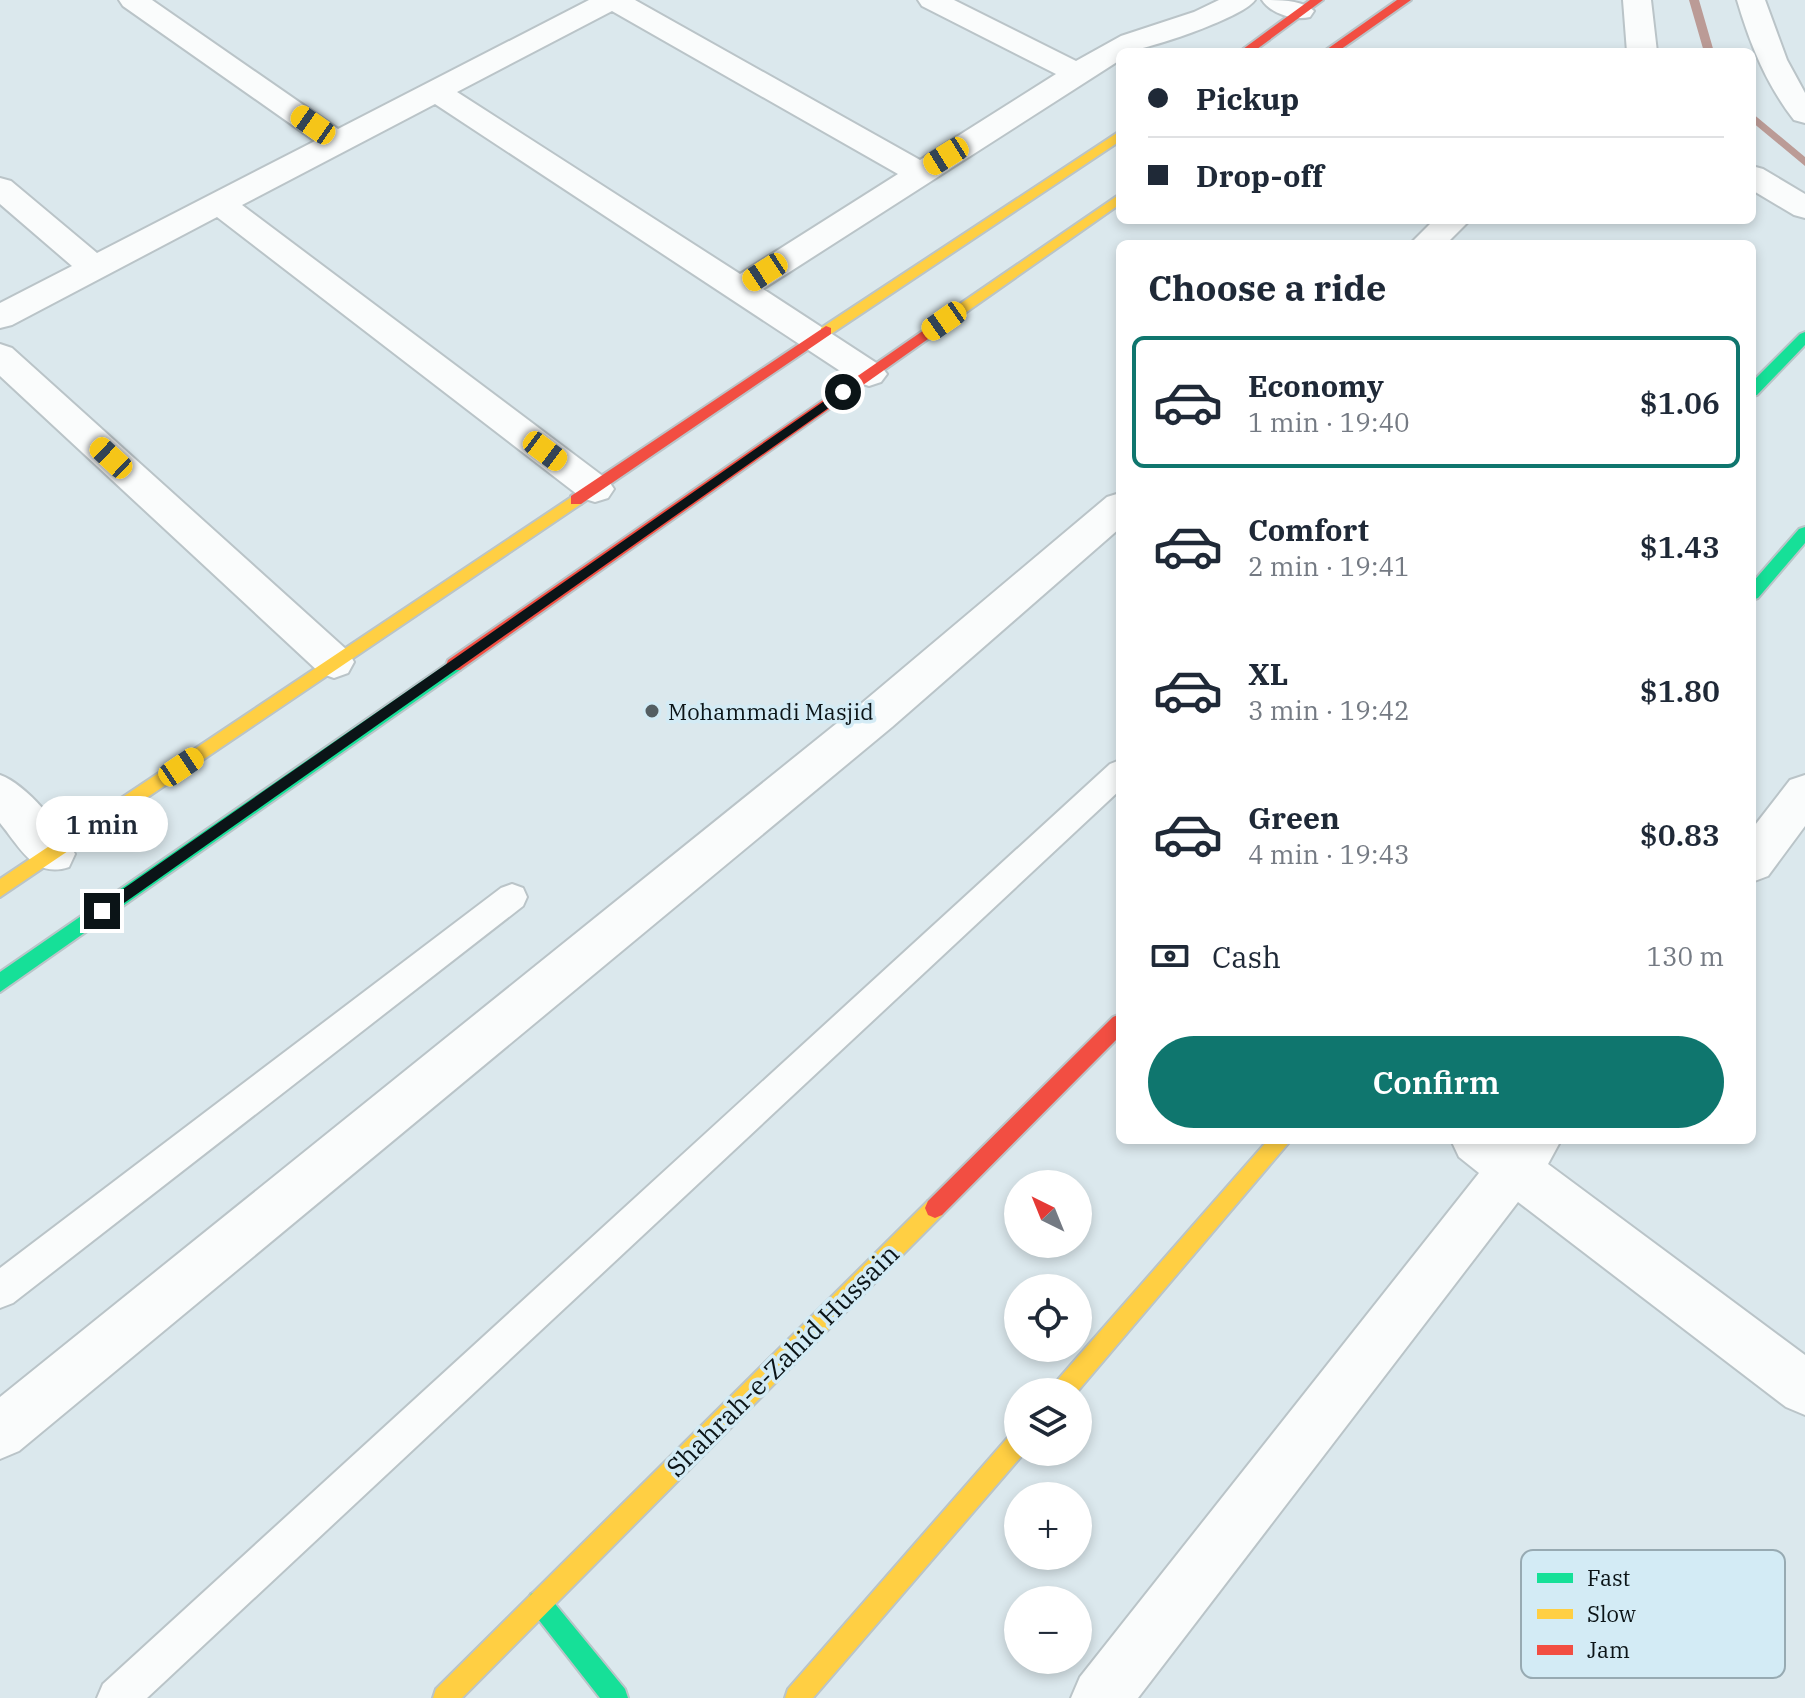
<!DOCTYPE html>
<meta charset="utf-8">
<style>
:root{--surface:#fff;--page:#f6f6f7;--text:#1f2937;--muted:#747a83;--line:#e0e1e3;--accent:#0f766e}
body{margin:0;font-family:"IBM Plex Serif",serif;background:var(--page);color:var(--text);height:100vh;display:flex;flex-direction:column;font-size:30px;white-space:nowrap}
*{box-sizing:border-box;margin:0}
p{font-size:26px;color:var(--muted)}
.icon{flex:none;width:44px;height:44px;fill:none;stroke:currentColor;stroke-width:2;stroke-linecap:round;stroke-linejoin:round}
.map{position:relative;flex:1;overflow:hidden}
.details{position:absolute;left:1116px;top:240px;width:640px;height:904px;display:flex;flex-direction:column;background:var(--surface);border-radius:12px;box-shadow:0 4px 12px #0003}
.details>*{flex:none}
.guide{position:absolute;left:1116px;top:48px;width:640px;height:176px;border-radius:12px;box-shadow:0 4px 12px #0003;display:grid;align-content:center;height:176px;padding:0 32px;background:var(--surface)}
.needle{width:52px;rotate:317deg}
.fabs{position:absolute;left:1004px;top:1170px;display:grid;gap:16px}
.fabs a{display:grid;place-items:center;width:88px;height:88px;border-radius:50%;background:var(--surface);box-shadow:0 4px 12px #0003;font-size:40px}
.end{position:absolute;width:36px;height:36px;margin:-18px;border:10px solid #0b1417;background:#fff;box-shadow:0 0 0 4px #fff}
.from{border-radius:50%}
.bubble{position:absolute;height:56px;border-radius:28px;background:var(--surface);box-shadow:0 4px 12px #0003;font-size:26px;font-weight:600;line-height:56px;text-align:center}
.car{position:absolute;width:24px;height:48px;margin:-24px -12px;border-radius:10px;box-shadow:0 0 6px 2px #0007;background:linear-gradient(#f5c518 24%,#345 0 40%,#f5c518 0 76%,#345 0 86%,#f5c518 0)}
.guide b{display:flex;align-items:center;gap:28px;height:76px;font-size:30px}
.guide b+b{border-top:2px solid var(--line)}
.guide i{width:20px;height:20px;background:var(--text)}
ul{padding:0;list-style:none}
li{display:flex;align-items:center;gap:24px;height:132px;margin:0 16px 12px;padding:0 16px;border:4px solid transparent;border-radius:12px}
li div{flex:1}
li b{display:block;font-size:30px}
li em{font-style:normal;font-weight:600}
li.on{border-color:var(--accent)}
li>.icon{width:72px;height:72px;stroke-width:1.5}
h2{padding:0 32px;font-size:36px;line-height:96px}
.pay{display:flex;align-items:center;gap:20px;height:88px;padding:0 32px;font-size:30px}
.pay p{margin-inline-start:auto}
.primary-button{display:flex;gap:16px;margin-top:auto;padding:16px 32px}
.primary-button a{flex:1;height:92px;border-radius:48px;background:var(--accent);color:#fff;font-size:32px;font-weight:600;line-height:92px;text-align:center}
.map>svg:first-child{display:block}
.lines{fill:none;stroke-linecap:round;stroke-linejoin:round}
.stream{fill:#bb9b96;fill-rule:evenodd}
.lane-casing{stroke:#bac4c8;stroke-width:4}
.street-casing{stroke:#bac4c8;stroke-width:4}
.fast-casing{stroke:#bac4c8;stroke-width:4}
.slow-casing{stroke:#bac4c8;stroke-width:4}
.jam-casing{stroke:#bac4c8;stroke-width:4}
.lane{fill:#fafcfc;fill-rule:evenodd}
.street{fill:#fafcfc;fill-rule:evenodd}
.fast{fill:#16e098;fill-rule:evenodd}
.slow{fill:#ffcf43;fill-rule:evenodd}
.jam{fill:#f24e42;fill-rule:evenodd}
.route{fill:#0b1417}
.poi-dot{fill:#545e62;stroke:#d3ebf5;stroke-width:3}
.labels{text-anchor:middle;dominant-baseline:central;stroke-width:7;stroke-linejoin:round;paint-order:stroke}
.poi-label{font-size:22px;fill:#0b1417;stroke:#d3ebf5;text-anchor:start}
.near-street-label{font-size:26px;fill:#0b1417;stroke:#d3ebf5}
.key{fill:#d3ebf5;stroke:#97aab2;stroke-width:2}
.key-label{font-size:22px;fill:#0b1417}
</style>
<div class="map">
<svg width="1805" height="1698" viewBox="0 0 1805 1698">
<rect width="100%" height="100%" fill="#dbe8ed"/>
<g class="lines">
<!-- stream -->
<path class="stream" d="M1689,0H1699L1714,52H1704Z
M1752,113L1805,157V166L1752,122Z"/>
<!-- lane casing -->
<g class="lane-casing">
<path id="lane" d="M1120,760V790L147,1698H97L103,1684L1110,764Z
M512,884L523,888L527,897L523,906L13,1303L0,1308V1268L501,888Z"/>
</g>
<!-- street casing -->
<g class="street-casing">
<path id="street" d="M119,0H152L338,129L589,0H635L920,160L1056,74L922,6L918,0H954L1076,61L1121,36L1194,12L1219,0H1255C1243,18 1142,52 1120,52V60L763,289L881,366L887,374L881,382L869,386L857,382L435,104L242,205L608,480L614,489L608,498L595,502L582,498L217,217L12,325L0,328V303L72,266L0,204V178L11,181L97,253L315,141L123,6ZM612,11L898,174L740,274L457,92Z
M1262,0C1279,0 1303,0 1314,11L1310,17C1295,21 1271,14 1262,0Z
M1623,0H1651L1657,52H1627Z
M1737,0H1765L1787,60L1805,93V123L1794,120C1766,84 1750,44 1737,0Z
M1752,166L1763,169L1805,194V218L1794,215L1752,190Z
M1434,220H1470L1446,244H1410Z
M0,344L12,348L348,651L354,662L348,673L334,678L320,673L0,376Z
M1120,493V528L892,727L19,1451L0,1459V1397L862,703L1107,497Z
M0,775C26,784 63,829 75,854L69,867C34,879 20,847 0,823Z
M1805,775V826L1768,876L1752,882V829L1790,780Z
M1451,1140H1561L1548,1164L1805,1355V1415L1786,1407L1518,1202L1138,1698H1071L1080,1677L1479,1173L1459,1157Z"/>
</g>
<!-- fast casing -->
<g class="fast-casing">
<path id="fast" d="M1805,332V345L1757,395L1752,396V382L1800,334Z
M1805,527V543L1758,598L1752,600V583L1799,529Z
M454,659L462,665L460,670L0,992V972Z
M539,1590L547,1594L625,1689L628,1698H600L531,1610L527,1602L531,1594Z"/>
</g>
<!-- slow casing -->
<g class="slow-casing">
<path id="slow" d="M1120,131V141L831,334H821V328Z
M1120,194V204L945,327H935V321Z
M576,494L584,500L581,504L0,897V879Z
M1268,1140H1291L1077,1392H1051L1054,1384Z
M935,1198L942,1201L945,1208L942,1215L462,1698H433L436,1689L928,1201Z
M1018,1432V1452H1025L813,1698H785L788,1689L1010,1435Z"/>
</g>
<!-- jam casing -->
<g class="jam-casing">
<path id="jam" d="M1310,0H1323L1253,52H1239Z
M1397,0H1411L1337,52H1323Z
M940,319L947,324L945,327L460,670H448L446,665L448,660Z
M826,326L831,328V334L581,504H571V496Z
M1120,1014V1036L942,1215L935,1218L928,1215L925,1208L928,1201L1113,1017Z"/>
</g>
<!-- lane -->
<use href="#lane" class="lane"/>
<!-- street -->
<use href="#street" class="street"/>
<!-- fast -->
<use href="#fast" class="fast"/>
<!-- slow -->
<use href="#slow" class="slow"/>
<!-- jam -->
<use href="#jam" class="jam"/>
</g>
<!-- route -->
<path class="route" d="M843,388L849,392L847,395L107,915H97V907Z"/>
<!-- markers -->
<circle class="poi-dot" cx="652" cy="711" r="8"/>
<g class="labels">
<!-- poi labels -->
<g class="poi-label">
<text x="668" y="711">Mohammadi Masjid</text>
</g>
<!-- near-street labels -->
<g class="near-street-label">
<text transform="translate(782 1360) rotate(-45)">Shahrah-e-Zahid Hussain</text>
</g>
</g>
<!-- legend -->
<rect x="1521" y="1550" width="264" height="128" rx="12" class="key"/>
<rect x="1537" y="1573" width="36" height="10" fill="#16e098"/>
<rect x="1537" y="1609" width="36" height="10" fill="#ffcf43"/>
<rect x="1537" y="1645" width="36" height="10" fill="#f24e42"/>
<g class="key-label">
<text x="1587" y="1586">Fast</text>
<text x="1587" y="1622">Slow</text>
<text x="1587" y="1658">Jam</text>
</g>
</svg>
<div class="fabs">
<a><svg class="needle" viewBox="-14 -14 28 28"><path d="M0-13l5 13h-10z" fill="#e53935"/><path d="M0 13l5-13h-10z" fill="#747a83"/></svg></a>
<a><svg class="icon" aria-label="locate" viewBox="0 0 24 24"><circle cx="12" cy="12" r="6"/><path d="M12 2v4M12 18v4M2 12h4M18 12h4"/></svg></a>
<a><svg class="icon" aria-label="layers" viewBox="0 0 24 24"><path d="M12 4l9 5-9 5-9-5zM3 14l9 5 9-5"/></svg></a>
<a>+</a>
<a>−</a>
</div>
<i class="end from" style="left:843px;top:392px"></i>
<i class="end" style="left:102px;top:911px"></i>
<div class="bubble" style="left:36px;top:796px;width:132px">1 min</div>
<i class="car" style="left:313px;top:125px;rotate:305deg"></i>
<i class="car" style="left:946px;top:156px;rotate:238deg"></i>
<i class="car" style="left:765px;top:272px;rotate:237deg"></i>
<i class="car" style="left:944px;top:321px;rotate:235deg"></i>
<i class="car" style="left:545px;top:451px;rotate:127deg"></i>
<i class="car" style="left:111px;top:458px;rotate:313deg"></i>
<i class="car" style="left:181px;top:767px;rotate:56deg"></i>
<div class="guide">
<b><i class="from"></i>Pickup</b>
<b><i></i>Drop-off</b>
</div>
<section class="details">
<h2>Choose a ride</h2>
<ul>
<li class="on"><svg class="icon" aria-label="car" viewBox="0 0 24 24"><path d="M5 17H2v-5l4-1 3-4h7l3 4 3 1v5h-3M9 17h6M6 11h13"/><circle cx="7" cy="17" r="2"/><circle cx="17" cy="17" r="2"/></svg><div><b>Economy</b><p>1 min · 19:40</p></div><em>$1.06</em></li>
<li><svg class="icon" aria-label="car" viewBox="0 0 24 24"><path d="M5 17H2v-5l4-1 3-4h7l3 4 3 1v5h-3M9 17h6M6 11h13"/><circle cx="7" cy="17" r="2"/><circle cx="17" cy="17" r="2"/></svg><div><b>Comfort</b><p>2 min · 19:41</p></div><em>$1.43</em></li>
<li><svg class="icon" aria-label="car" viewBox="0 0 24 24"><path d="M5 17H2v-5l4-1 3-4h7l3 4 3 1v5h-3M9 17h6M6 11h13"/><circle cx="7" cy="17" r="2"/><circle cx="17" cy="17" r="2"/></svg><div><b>XL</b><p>3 min · 19:42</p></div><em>$1.80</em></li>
<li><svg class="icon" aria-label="car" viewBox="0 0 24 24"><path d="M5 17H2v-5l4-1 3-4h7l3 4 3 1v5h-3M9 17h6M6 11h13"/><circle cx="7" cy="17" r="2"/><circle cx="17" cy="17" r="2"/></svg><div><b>Green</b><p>4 min · 19:43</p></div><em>$0.83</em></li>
</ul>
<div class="pay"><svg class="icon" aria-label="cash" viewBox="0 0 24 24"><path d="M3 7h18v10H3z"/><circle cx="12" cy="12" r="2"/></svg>Cash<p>130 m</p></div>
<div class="primary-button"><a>Confirm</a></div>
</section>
</div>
